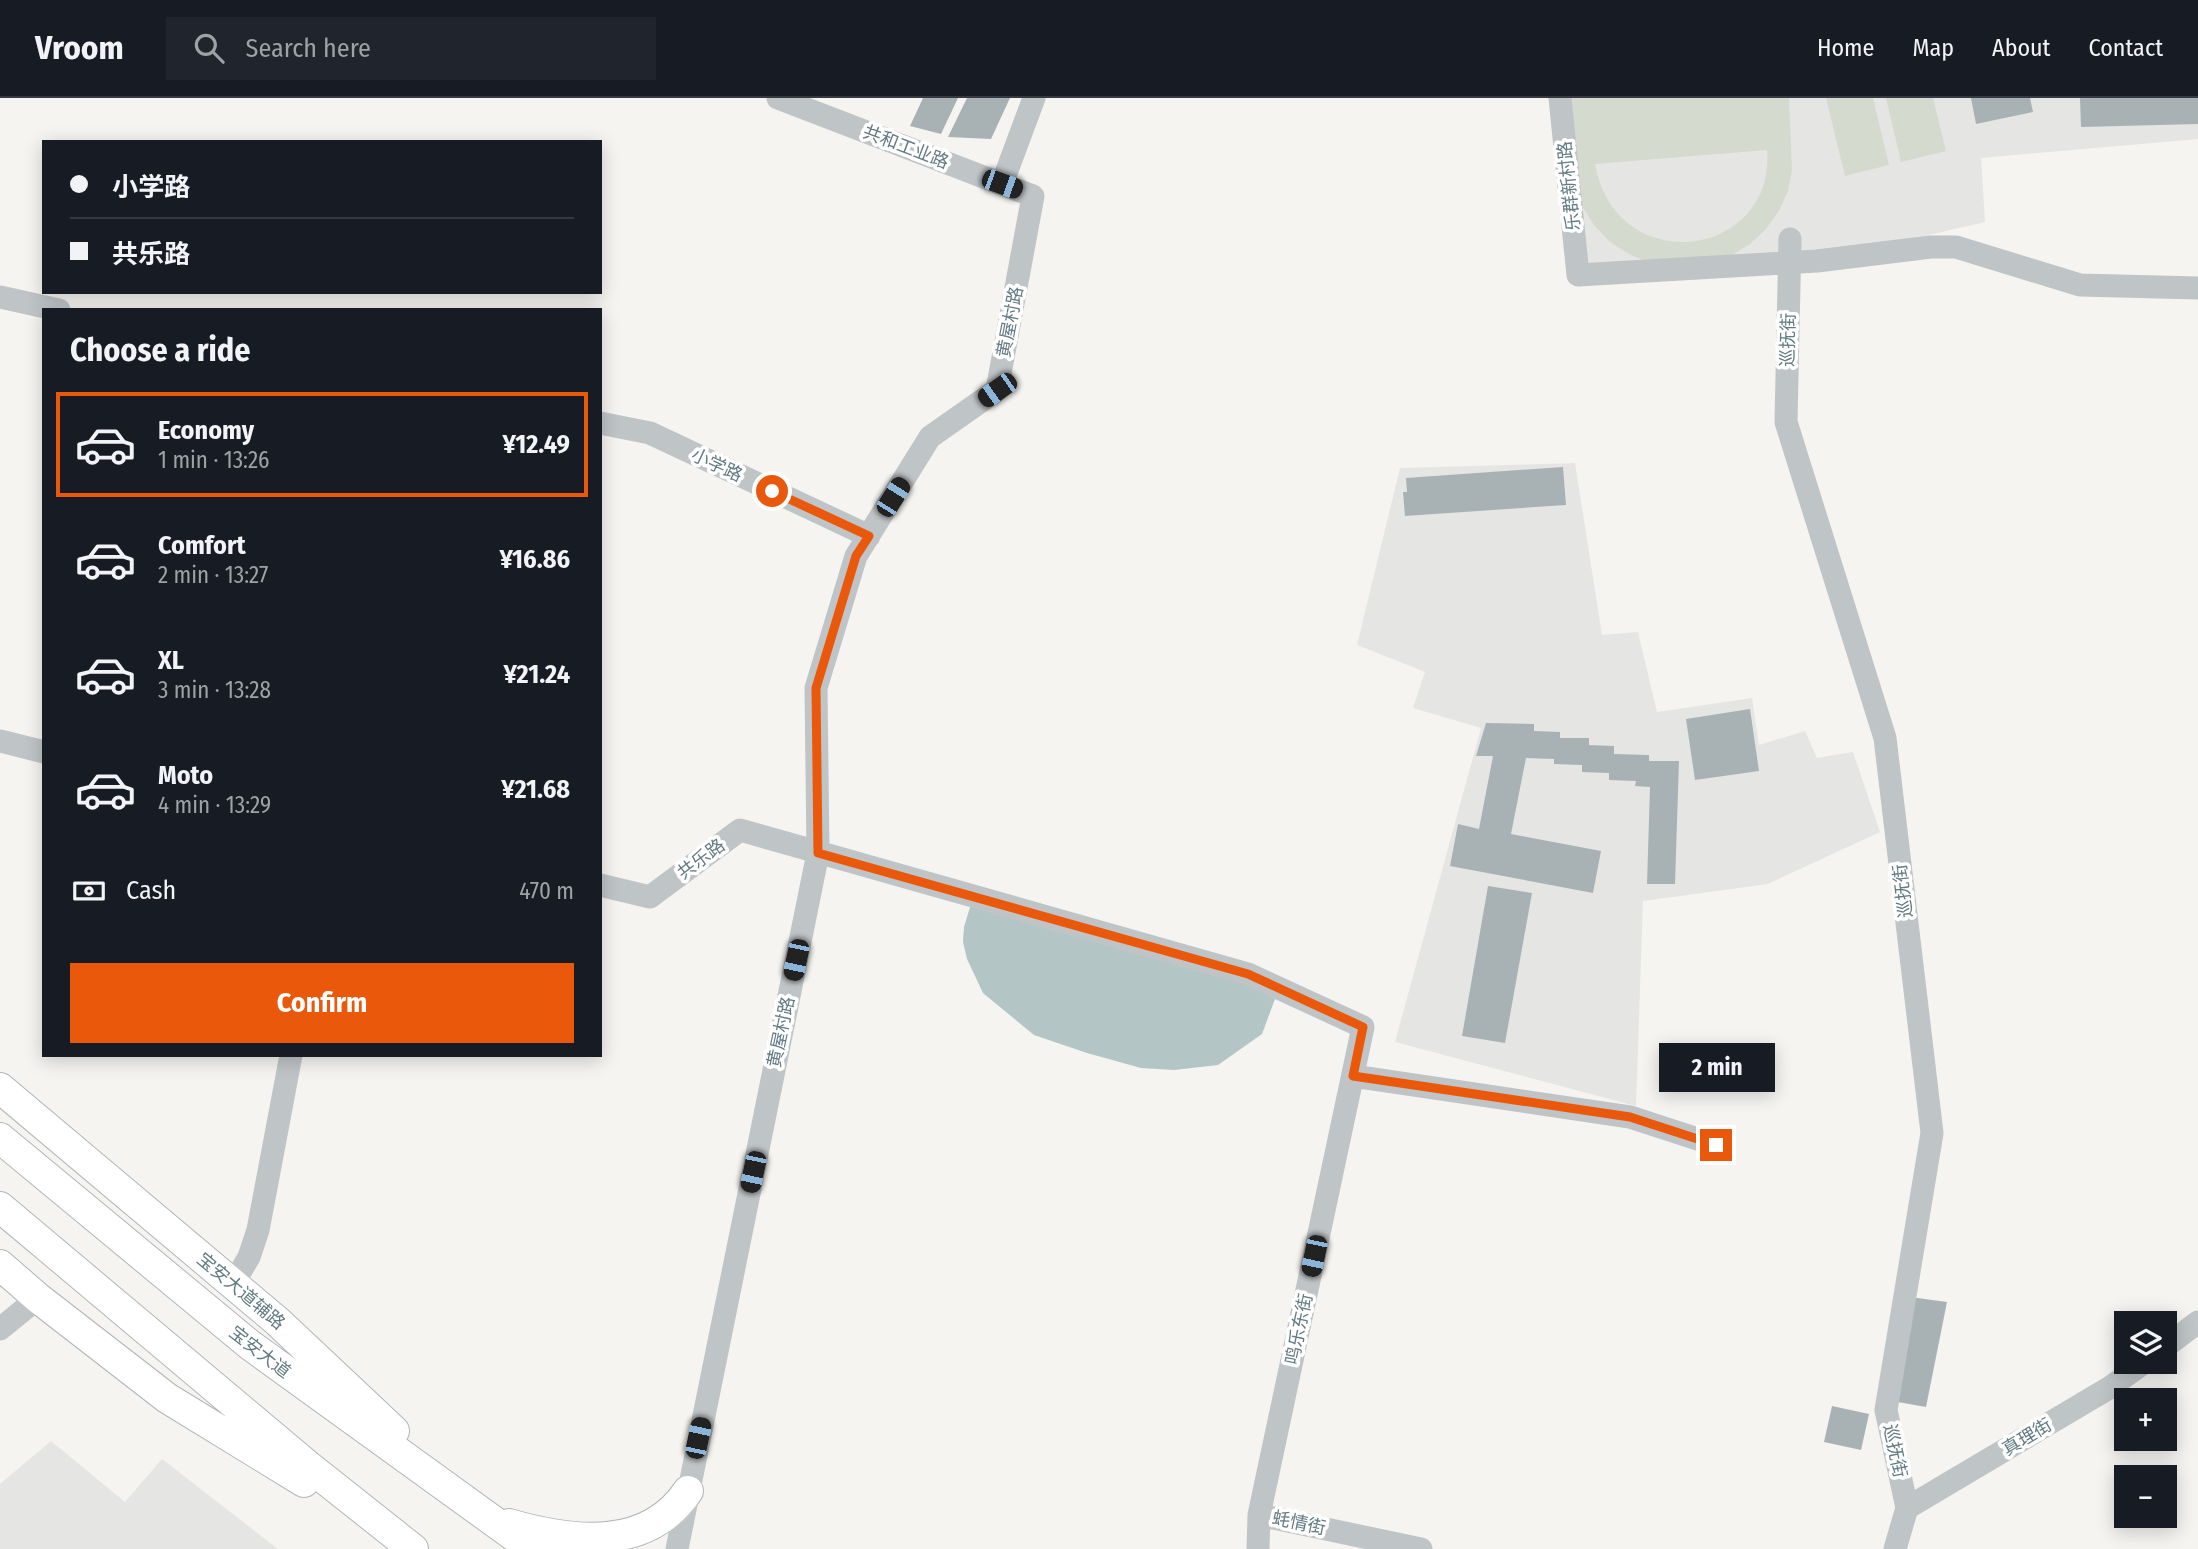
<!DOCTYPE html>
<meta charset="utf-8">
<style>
:root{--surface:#171b24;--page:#20242c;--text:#f1f3f6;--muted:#9ea1a6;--line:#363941;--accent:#ea580c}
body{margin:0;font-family:"Fira Sans Condensed","Noto Sans SC",sans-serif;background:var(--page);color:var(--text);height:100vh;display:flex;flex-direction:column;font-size:26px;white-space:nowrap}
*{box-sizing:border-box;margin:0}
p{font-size:23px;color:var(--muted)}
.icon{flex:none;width:38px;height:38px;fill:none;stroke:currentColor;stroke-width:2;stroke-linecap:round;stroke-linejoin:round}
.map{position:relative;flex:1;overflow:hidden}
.drawer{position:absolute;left:42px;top:210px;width:560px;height:749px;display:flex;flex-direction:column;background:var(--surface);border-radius:0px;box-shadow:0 4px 18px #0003}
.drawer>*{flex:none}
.hud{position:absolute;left:42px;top:42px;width:560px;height:154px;border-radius:0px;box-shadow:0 4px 18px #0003;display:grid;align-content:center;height:154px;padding:0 28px;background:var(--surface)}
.controls{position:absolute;left:2114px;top:1213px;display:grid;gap:14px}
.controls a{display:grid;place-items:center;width:63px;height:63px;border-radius:0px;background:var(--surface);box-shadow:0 4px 18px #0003;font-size:35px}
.end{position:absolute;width:32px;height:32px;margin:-16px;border:9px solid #ea580c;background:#fff;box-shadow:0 0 0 4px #fff}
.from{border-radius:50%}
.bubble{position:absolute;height:49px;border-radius:0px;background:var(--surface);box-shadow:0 4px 18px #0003;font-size:23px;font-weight:700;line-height:49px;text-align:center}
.car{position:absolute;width:21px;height:42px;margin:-21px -10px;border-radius:9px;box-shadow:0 0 5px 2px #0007;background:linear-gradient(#222 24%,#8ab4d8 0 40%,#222 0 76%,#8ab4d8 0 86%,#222 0)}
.hud b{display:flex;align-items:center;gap:24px;height:66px;font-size:26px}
.hud b+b{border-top:2px solid var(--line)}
.hud i{width:18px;height:18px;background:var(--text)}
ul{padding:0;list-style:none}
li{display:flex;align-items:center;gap:21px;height:105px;margin:0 14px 10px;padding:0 14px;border:4px solid transparent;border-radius:0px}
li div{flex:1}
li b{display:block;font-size:26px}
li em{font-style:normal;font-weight:700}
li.on{border-color:var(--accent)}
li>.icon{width:63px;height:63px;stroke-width:1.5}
h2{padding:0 28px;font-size:32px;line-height:84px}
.pay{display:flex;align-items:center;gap:18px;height:77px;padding:0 28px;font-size:26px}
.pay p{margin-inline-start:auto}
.button{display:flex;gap:14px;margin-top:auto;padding:14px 28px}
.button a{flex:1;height:80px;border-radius:0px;background:var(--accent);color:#fff;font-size:28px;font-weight:700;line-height:80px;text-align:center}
header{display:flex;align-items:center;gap:42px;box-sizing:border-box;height:98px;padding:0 35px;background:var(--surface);border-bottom:2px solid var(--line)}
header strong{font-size:33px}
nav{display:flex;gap:38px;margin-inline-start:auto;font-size:24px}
.search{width:490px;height:63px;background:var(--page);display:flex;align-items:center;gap:18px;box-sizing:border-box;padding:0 24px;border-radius:0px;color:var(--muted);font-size:26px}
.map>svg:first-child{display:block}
.built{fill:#e5e5e4}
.green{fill:#d5dacf;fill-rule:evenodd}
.water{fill:#b3c5c5}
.building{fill:#a8b2b5}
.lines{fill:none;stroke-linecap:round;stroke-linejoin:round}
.major-casing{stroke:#b0b6b9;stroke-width:32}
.minor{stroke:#bfc4c6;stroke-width:23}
.major{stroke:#fff;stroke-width:30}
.route{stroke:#ea580c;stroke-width:9}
.labels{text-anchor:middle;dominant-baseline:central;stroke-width:7;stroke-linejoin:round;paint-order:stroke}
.street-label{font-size:18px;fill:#627a82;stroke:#fff}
</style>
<header>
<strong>Vroom</strong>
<div class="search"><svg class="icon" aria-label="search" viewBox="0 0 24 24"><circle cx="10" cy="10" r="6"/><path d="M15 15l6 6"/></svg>Search here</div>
<nav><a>Home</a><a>Map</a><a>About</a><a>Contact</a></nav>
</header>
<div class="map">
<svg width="2198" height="1451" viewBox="0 0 2198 1451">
<rect width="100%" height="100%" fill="#f5f4f0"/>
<!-- built -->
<path class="built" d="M1560,0H2198V41L1981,60L1985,124L1817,163L1578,177Z
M1575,365L1602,537L1638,534L1657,614L1752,600L1759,647L1805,633L1817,660L1853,654L1880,734L1768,786L1643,803L1636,1008L1395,944L1481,630L1413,610L1425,574L1357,547L1400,370Z
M51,1343L125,1404L162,1361L278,1451H0V1386Z"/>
<!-- green -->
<path class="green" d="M1565,0H1789L1792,72L1788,93L1779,113L1766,131L1750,146L1732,157L1647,164L1627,155L1609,143L1594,127L1582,108ZM1767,52C1776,160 1616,183 1595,66Z
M1826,0H1873L1889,67L1845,78Z
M1886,0H1933L1946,53L1901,64Z"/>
<!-- water -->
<path class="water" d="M971,806L1248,887L1275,901L1262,936L1218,967L1174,972L1141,970L1087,955L1034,937L983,895L967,861L963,844L964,829Z"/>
<!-- building -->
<path class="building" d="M923,0H958L941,36L910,28Z
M967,0H1010L991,41L948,39Z
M1971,0H2030L2033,14L1976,26Z
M2080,0H2198V26L2081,29Z
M1563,369L1566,407L1405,418L1403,394H1407L1406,380Z
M1750,611L1759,673L1695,682L1686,621Z
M1486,625L1534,626V633L1560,634V640H1589V647L1614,648V656L1649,657V663H1679L1675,786H1647L1650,689L1635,688L1636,683L1609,682V675L1582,674V667L1554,666V661L1526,660L1511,736L1601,753L1593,795L1450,768L1458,726L1479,731L1493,658H1476Z
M1488,788L1532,795L1505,945L1462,938Z
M1910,1199L1947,1204L1926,1309L1892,1303Z
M1832,1308L1869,1316L1861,1352L1824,1344Z"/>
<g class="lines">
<!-- major casing -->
<g class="major-casing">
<path id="major" d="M0,990L277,1223L394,1333
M0,1040L250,1247L532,1451
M0,1109L307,1367L413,1451
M0,1167L38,1200L167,1300L304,1384
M509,1426C578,1446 649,1451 688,1393"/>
</g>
<!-- minor -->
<path class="minor" d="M1560,0L1578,177L1817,163L1931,149H1956L2080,187L2198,190
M1002,86L1034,0
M1790,141L1786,324L1885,640L1932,1035L1886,1312L1907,1410L1895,1451
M0,199L59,212
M600,325L650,335L869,438
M0,643L44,654
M600,787L650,799L740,732L1248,876L1363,929L1259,1417L1258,1451
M1353,978L1630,1019L1716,1047
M233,1186L249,1159L258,1132L291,957
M0,1231L38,1200
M2165,1249L2198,1224
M1907,1410L2109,1290L2145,1264
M1259,1417L1421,1451
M677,1451L818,755L816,590L856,458L930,339L997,292L1033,98L778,0"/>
<!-- major -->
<use href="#major" class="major"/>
</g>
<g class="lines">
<!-- route -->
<path class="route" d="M772,393L869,438L856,458L816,590L818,755L1248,876L1363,929L1353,978L1630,1019L1716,1047"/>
</g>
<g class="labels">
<!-- street labels -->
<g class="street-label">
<text transform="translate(906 49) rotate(21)">共和工业路</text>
<text transform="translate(1569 88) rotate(-96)">乐群新村路</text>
<text transform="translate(1010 224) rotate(-79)">黄屋村路</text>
<text transform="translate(1788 242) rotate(-89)">巡抚街</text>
<text transform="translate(717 367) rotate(25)">小学路</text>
<text transform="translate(701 761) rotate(-37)">共乐路</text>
<text transform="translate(1903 793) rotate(-97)">巡抚街</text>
<text transform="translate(781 934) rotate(-78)">黄屋村路</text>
<text transform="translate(241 1193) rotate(40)">宝安大道辅路</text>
<text transform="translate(1299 1231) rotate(-78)">鸣乐东街</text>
<text transform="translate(260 1254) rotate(38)">宝安大道</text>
<text transform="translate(2027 1339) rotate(-31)">真理街</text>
<text transform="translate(1895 1353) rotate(78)">巡抚街</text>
<text transform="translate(1299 1425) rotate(12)">蚝情街</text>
</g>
</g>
</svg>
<div class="controls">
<a><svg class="icon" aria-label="layers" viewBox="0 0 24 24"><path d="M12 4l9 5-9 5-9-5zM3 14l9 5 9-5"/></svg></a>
<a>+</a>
<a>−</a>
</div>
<i class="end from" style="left:772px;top:393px"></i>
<i class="end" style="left:1716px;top:1047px"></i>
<div class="bubble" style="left:1659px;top:945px;width:116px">2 min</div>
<i class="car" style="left:1002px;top:86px;rotate:110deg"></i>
<i class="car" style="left:997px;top:292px;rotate:235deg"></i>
<i class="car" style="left:893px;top:399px;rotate:32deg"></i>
<i class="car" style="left:796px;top:862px;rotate:192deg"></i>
<i class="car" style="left:753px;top:1074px;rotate:192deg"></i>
<i class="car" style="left:1314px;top:1158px;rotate:192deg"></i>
<i class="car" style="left:698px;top:1340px;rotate:12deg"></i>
<div class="hud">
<b><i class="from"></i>小学路</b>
<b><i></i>共乐路</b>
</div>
<section class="drawer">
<h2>Choose a ride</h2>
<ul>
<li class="on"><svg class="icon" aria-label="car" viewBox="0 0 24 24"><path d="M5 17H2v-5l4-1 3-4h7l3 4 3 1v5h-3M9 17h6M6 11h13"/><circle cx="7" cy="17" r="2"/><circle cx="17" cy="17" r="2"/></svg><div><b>Economy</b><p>1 min · 13:26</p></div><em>¥12.49</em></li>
<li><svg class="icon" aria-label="car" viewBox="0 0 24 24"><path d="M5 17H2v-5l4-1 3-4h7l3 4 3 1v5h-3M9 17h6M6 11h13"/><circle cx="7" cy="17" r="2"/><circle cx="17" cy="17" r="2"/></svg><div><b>Comfort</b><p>2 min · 13:27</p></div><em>¥16.86</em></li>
<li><svg class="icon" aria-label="car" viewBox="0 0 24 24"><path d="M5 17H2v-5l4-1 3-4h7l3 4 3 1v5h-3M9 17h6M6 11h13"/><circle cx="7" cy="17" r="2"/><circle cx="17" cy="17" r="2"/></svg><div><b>XL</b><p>3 min · 13:28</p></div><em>¥21.24</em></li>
<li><svg class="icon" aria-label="car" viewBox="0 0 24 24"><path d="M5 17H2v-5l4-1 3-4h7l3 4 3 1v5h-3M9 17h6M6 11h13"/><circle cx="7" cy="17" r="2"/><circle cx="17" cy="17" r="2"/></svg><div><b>Moto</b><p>4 min · 13:29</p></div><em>¥21.68</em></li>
</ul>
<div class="pay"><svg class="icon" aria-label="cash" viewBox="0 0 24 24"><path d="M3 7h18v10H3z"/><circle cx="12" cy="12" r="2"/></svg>Cash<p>470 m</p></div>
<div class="button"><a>Confirm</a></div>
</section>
</div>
